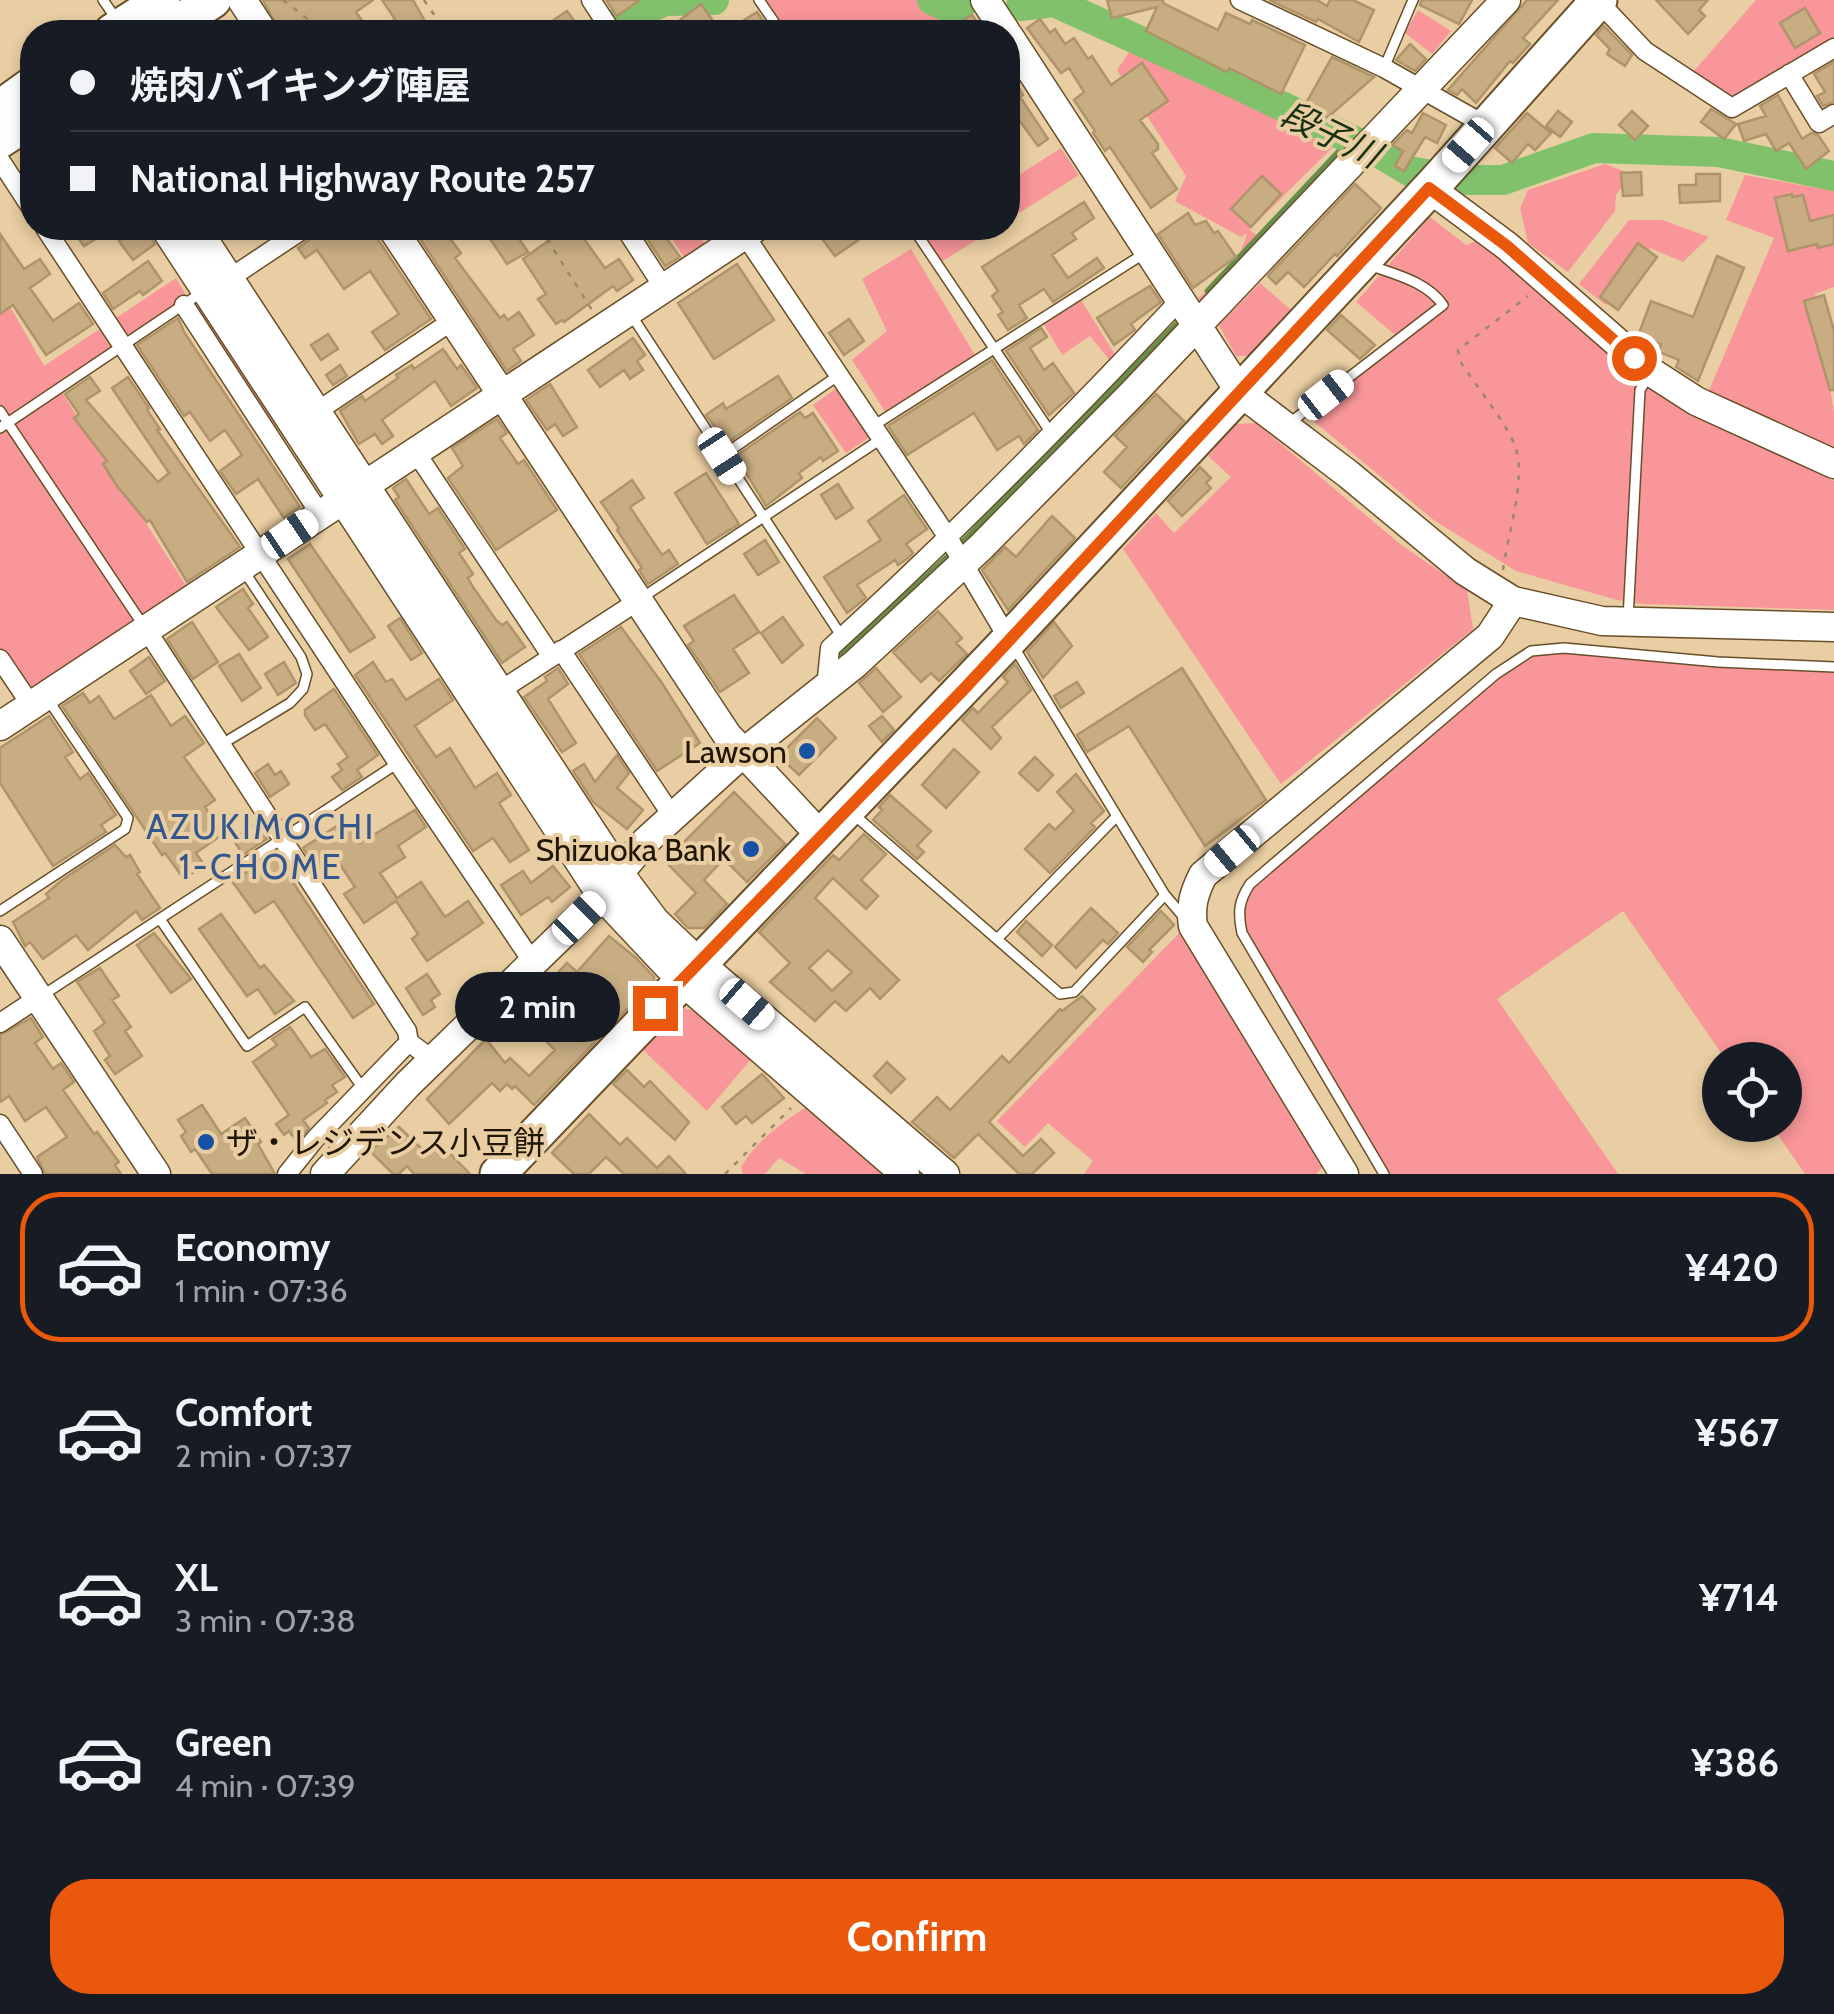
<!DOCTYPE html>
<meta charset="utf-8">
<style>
:root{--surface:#171b24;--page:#20242c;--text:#f1f3f6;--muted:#9ea1a6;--line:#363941;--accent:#ea580c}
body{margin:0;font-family:Cabin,"Noto Sans JP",sans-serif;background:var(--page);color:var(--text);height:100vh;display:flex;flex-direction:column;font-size:38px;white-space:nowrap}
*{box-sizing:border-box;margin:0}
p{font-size:32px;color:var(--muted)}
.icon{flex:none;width:55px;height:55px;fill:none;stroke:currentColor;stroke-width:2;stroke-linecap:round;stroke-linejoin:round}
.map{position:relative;height:1174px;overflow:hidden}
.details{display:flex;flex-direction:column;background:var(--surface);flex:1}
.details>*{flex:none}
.hud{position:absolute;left:20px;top:20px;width:1000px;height:220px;border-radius:40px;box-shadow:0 5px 15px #0003;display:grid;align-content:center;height:220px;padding:0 50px;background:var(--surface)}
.tools{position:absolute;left:1702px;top:1042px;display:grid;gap:20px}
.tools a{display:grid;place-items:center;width:100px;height:100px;border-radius:50%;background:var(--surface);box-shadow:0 5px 15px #0003;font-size:50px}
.end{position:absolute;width:45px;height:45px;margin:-22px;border:12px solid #ea580c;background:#fff;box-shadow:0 0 0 5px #fff}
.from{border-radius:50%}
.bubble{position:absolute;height:70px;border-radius:35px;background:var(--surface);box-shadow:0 5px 15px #0003;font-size:32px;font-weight:700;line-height:70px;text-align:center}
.car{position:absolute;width:30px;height:60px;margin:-30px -15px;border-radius:12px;box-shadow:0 0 8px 2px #0007;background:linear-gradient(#fff 24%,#345 0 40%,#fff 0 76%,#345 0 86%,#fff 0)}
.hud b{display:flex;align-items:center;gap:35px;height:95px;font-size:38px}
.hud b+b{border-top:2px solid var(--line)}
.hud i{width:25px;height:25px;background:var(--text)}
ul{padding:18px 0 0;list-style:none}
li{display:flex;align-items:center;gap:30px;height:150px;margin:0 20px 15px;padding:0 30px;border:5px solid transparent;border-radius:40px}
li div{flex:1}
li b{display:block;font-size:38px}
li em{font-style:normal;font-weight:700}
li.on{border-color:var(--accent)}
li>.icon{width:90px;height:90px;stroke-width:1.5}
.button{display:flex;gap:20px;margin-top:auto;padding:20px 50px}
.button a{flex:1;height:115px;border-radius:40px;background:var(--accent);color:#fff;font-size:40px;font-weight:700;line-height:115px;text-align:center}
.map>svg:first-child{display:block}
.green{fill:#f89699}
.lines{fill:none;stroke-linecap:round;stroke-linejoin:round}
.stream{stroke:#658e4d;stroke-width:5}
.river{stroke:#82c16c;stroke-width:30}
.building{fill:#c8ad83;stroke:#af946b;stroke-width:2.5;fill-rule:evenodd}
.lane-casing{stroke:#684f28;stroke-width:12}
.street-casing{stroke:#684f28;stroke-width:21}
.secondary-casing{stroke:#684f28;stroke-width:31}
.highway-casing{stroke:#684f28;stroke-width:39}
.path{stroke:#9c8766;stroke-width:2.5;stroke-dasharray:5 8;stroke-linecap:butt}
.lane{stroke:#fff;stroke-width:9}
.street{stroke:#fff;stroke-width:18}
.secondary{stroke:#fff;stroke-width:28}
.highway{stroke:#fff;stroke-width:35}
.route{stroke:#ea580c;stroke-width:12}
.poi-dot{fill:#1952a4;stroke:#eacea3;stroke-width:4}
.labels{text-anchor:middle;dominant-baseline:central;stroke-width:8;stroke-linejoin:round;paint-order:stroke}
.poi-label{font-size:32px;fill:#201606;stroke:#eacea3;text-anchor:end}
.water-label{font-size:35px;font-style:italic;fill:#17300e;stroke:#eacea3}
.neighbourhood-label{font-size:35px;letter-spacing:2.5px;fill:#32578e;stroke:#eacea3}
</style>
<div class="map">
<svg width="1834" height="1174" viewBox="0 0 1834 1174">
<rect width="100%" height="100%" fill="#eacea3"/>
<!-- green -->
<path class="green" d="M766,0H939L952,8L922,32H789Z
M1756,0H1834V44L1735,97L1693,72Z
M1418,10L1451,31L1432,54L1405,33Z
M1134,45L1334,146L1249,230L1274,246L1214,308L1198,298C1222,281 1240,262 1247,233L1241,237L1175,201L1186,176L1117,70Z
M1061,148L1079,175L1008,220V182Z
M1605,164L1631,174L1616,195L1615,211L1568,272L1528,243L1520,208L1528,190Z
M1745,175L1834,191V287L1815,294L1834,412V449L1829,451L1708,393L1774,238L1726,220Z
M1430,217L1466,245L1478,240C1540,293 1600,354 1668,398C1721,432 1780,452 1834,481V610L1643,604L1617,600L1516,571L1435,521L1307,416L1401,340L1356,302Z
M1629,220H1662L1709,237L1683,262L1650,248L1606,305L1579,284Z
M664,228H693L704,243L684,257Z
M937,228H996L941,262L924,236Z
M911,249L975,355L886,413L852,360L887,331L862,279Z
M176,278L190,302L59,388L187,587L27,695L0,654V307L7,301L44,366Z
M1260,283L1291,310L1250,356H1236L1219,325Z
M1081,300L1116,356L1111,362L1090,336L1062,355L1043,323Z
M199,306L278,426L271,430L193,311Z
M837,388L870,437L846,453L813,405Z
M1256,423L1400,544L1467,590L1473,629L1281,784L1123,549L1156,513L1174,533L1231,477L1208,456L1236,424Z
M1550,652L1834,672V1174H1805L1771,1125H1785V1060H1726L1623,911L1497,999L1618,1174H1389L1251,947C1241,924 1242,903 1258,883L1509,668L1528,657Z
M1186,926L1325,1164L1316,1174H1084L1093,1161L1048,1123L1025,1147L997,1121Z
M682,1008L704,1013L753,1057L707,1111L643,1050Z
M808,1106L888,1174H806L779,1158L765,1174H743L741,1167C756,1141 783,1122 808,1106Z"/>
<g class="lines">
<!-- stream -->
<path class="stream" d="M1207,291L1350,139
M960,544L1176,324
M840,655L952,552"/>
<!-- river -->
<path class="river" d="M932,0L947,7H960
M1021,6L1054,2L1236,84L1379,153L1409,171L1458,180H1503L1594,148L1719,152L1834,176
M598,32L665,1L714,0"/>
</g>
<!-- building -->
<path class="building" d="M263,0H373L356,12L370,32H280Z
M382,0H413L431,32H376L395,19Z
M606,0H640L617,16Z
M1107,0H1163V3L1218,30L1226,13L1250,24L1252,20L1305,45L1281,94L1229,68L1227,72L1146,31L1157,7L1112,18Z
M1269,0H1317L1327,6L1330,0H1353L1374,10L1359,42L1318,19L1316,22Z
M1421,0H1472L1459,24L1420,5Z
M1527,0H1558L1523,38L1530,44L1513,63L1510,61L1476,103L1462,89L1457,95L1448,90Z
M1656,0H1708L1699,10L1705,16L1688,34Z
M701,4L715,24L703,32H683L676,23Z
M1805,8L1820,33L1795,48L1780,23Z
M567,11L575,22L568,27L572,32H536Z
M757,12L771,32H725Z
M972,15L984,32H945Z
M1040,19L1050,33L1055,29L1065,44L1074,38L1088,59L1092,56L1111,85L1142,63L1168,101L1140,120L1158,144V149L1152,153L1177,189L1151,208L1110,147L1105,151L1093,133L1095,131L1074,100L1084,92L1069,68L1061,73L1027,28Z
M1604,26L1632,55L1625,66L1607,54L1610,49L1596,35Z
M1410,44L1426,59L1415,71L1396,60Z
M1332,57L1374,77L1327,118L1305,105Z
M1834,62V102L1823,106L1817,96L1825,92L1814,74Z
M1008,69L1023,95L1020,97L1048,139L1038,146L1008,105Z
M1778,95L1802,139L1811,133L1818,135L1829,151L1806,169L1789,143L1776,151L1766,134L1744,141L1738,124L1766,116L1760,106Z
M1711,109L1736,124L1724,139L1701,122Z
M1558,111L1572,122L1560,137L1546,126Z
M1632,111L1648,126L1635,140L1619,125Z
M1423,113L1446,125L1437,143L1425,137L1404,171L1395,166L1403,151L1392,145L1407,130L1412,133Z
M1527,113L1551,133L1535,150L1528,144L1512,163L1495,148Z
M1641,172L1642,195L1623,196L1621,173Z
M1696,174H1720V201L1680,203L1679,185H1696Z
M1262,176L1281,194L1251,227L1231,209Z
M1355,184L1381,208L1337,256L1335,254L1304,287L1288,272L1276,284L1268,276Z
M1792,194V197L1803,195L1810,221L1834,215V244L1818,248L1817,244L1788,251L1775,198Z
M1084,202L1094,218L1072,233L1076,239L1052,255L1068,278L1097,258L1104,268L1053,302L1044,289L1019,305L1027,318L1008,330L998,315L1003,312L992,296L998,291L982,267Z
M1188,213L1195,225L1206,221L1214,233L1218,231L1236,257L1193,288L1158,234Z
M71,228H92L99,237L84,246Z
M138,228H144L155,244L133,260L119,241Z
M326,228H375L377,238L431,319L385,350L372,332L399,314L370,271L344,289L317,250L305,258L298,248Z
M413,228H430L436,235L442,231L452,241L461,253L455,258L500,318L504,315L508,320L519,312L534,335L513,349L521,361L507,371Z
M483,228H512L528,252L507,264Z
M549,228H602L584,239L605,268L619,259L633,280L617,291L613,286L564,322L562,320L556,324L538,299L546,294L523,259L555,236Z
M640,228H659L680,257L665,266Z
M814,228H876L835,256Z
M0,234L24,269L40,259L50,274L30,288L53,321L79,303L93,324L46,355L13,305L0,314Z
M1638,243L1657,257L1618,310L1600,297Z
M1717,256L1744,268L1698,381L1676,367L1679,360L1659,352L1661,344L1638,336L1651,301L1693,317Z
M148,261L162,281L143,295L140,291L113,309L103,293Z
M737,264L774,320L714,359L678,303Z
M1150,286L1161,302L1131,324L1135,330L1114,345L1097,318Z
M1824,295L1834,331V390H1830L1804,301Z
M1341,315L1375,345L1360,359L1327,330Z
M178,318L184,332L300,507L284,518L258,479L236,494L220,471L242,455L225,430L210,441L190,412L184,416L137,345Z
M849,319L864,341L844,355L829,333Z
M1041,328L1047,337L1030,348L1044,370L1053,363L1074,393L1049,415L1006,351Z
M328,334L338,349L321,360L311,345Z
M633,338L645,355L637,361L643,370L630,379L624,370L600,387L588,370Z
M443,349L457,369L461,365L477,388L451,406L435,381L382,420L393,436L382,444L375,434L359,444L340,411L362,396L365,401L398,378L396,375L412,365L414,369Z
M992,360L1038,430L1024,444L1019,436L997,450L974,413L907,455L888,426Z
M340,365L347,376L333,385L326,375Z
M778,376L792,398L727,443L706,415L723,403L726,409Z
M90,377L100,391L86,400L158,482L169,473L112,388L128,377L149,408L147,410L160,429L157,430L240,547L187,582L150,520L147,522L117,486L103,464L107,461L74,418L79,414L65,394Z
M550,384L577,427L563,436L555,424L547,430L526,400Z
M1156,394L1184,421L1121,488L1104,472L1127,447L1115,436Z
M800,412L805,418L813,413L838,451L823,461L821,457L799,473L802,478L766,506L736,456Z
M497,419L507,433L500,438L518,464L524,460L557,510L496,550L448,478L463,466L452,448Z
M1200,467L1211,478L1206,483L1211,488L1182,516L1168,501Z
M706,473L739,524L707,544L675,493Z
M406,479L429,514L438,508L465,549L459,553L473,574L468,578L473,587L496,620L502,625L507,622L525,647L502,663L395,500L399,497L393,488Z
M632,480L644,498L630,507L662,555L669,550L678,564L648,584L639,570L642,568L617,530L619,528L601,502Z
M838,484L853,508L836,519L821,495Z
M904,495L927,529L906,544L913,553L908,558L898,565L895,560L857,585L866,598L847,613L824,577L881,540L868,521Z
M1052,516L1075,538L1008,610L982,570L1005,547L1016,557Z
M765,540L779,562L758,575L744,554Z
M310,544L375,637L350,652L288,559Z
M243,589L253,604L248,608L268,637L249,650L216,607Z
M734,595L759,632L733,649L749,673L720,692L688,645L694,641L684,626Z
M938,611L962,638L956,643L967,654L939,681L931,673L921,682L893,652Z
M783,617L803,645L782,663L761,633Z
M400,618L422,653L411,660L388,626Z
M192,622L218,662L193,679L167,639Z
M1054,622L1072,646L1043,678L1027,652Z
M621,627L662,683L700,743L657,771L579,654Z
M239,654L261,688L242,701L219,666Z
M149,657L165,681L146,694L130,671Z
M284,662L296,683L278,695L265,674Z
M373,662L386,682L392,679L406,700L439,679L453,700L415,726L436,757L450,748L475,788L497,773L511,795L499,803L529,850L510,862L493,838L473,851L355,675Z
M1015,664L1031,690L992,727L1001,738L991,749L962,720L973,708L978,713L1008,682L1003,677Z
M558,668L568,684L548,699L576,743L562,752L524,697L547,681L545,677Z
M876,668L901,697L883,712L859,683Z
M1182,668L1266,800L1205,846L1129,726L1087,752L1077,735Z
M1077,682L1084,693L1061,708L1054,696Z
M334,689L378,755L357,770L362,777L342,790L332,777L342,770L338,764L348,757L325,724L315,730L305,715V710Z
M83,693L90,703L99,696L114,719L151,695L171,726L185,716L204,743L184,757L215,800L205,807L223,834L196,853L204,865L184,879L165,853L162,855L62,706Z
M49,716L73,752L65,757L80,779L88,773L116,815L101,825L106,832L53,866L0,783V748Z
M882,716L894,730L882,742L869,726Z
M817,718L836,738L799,775L779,756Z
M954,749L979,772L946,808L922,785Z
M617,755L629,773L617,788L643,810L627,829L593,802L573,771L584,764L595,782Z
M1035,757L1053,775L1038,791L1019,773Z
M268,764L275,775L281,771L289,784L270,797L255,773Z
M1076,774L1104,811L1091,823L1095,827L1050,873L1025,849L1049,824L1055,830L1074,811L1057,792Z
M734,792L785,844L747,882L724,859L704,880L727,904L704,928H688L675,914L696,893L665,861Z
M890,795L931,831L917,846L924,852L917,859L873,820L882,810L879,807Z
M415,810L426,827L398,846L405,857L380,873L397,898L421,882L445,917L468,901L483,923L427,961L412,939L418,934L396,901L364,923L344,894L355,887L337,860L318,872L303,848L346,820L360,843Z
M257,823L267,839L243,855L233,839Z
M864,834L886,854L861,880L878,896L866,909L833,878L815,898L899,980L880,999L870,988L846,1011L835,1001L815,1021L770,982L790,963L759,932L833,855L839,860ZM828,950L852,972L832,991L809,968Z
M115,845L126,857L130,855L140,872L137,874L160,908L142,920L136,911L88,950L76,935L43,959L30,942L25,946L13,922L49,898L46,894L62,880Z
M274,854L374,1004L353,1018L274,901L255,913L232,881Z
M553,866L570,887L552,902L548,897L521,915L501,885L523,871L531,883Z
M1091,908L1118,933L1108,944L1103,940L1076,968L1055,947Z
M1161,911L1174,925L1149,950L1152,952L1143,962L1127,947Z
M221,914L260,968L264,965L294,1001L275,1014L258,989L247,996L199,929Z
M1026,921L1052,945L1042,956L1017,932Z
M154,933L191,979L171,993L137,945Z
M609,936L636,958L654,977V981L534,1105L515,1086L512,1089L507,1084L500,1091L492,1083L449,1124L427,1099L486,1039L505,1063L510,1058L529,1076L555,1050L530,1025L543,1011L563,1030L581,1011L549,982L567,963L577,972Z
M100,968L119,996L112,1000L131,1027L125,1031L142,1056L115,1074L105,1060L110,1056L94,1031L105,1023L77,982Z
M427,974L440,994L431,1000L435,1007L423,1015L406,988Z
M1082,996L1095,1009L989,1122L1023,1156L1041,1139L1054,1153L1032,1174H1019L978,1134L954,1158L912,1122L937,1097L950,1110L1002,1056L1009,1063L1060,1009L1062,1011Z
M31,1018L43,1037L35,1043L53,1069L61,1063L74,1082L63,1090L94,1134L97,1132L119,1162L115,1165L121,1174H45L37,1157L67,1137L46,1107L25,1121L9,1096L0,1102V1035Z
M290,1027L311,1057L325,1049L345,1077L332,1085L337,1092L325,1100L327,1103L303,1120L309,1128L297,1142L289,1131L284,1135L276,1124L289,1115L253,1062L277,1045L272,1039Z
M887,1062L905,1079L891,1093L874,1076Z
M627,1070L644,1087L650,1081L689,1122L675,1140L613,1084Z
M762,1074L784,1098L752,1123L746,1116L736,1124L722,1107Z
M202,1105L221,1134L245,1118L261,1142L258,1144L275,1174H212L195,1149L191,1152L181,1136L186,1132L178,1120Z
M589,1114L620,1145L627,1138L657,1168L669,1156L686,1174H624L606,1157L589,1174H574L552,1153Z
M399,1127L428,1155L440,1143L470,1174H414L407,1166L399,1174H393L370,1151Z"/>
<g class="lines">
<!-- lane casing -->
<g class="lane-casing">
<path id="lane" d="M103,0L117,20
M759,0L781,32
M1384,68L1413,0
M913,228L1051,433
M630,313L842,637
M0,411L143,625
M1287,425L1443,305C1427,282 1397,275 1372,266
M873,426L1145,253
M0,428L201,293
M722,456L839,375
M640,599L881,439
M1628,619L1640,390L1648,377
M1014,647L1165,895L1187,921
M222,744L290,703L303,689L307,674L301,657L244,571
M852,813L1060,994L1074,992L1165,895
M0,911L125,829L128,818L47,698
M160,919L247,1046L305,1007L364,1090
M997,939L1117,816
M40,997L398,763
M1384,1174L1242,933C1238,913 1238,902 1250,884L1496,674L1531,651L1564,648L1718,662L1834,667"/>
</g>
<!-- street casing -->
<g class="street-casing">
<path id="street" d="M591,0L612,32
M1240,0L1384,68L1485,125
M1598,1L1645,51L1732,108L1834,48
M1789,74L1819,123L1834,114
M0,160L32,209
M45,228L398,763L534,964
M625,228L664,288
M740,228L949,539L1009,640
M230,278L305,228
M184,305L320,514
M316,412L452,321
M415,451L552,657
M146,629L407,1031L409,1042
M561,650L673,817
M0,659L31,705
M826,688L830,648C952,537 1067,420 1180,300
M501,690L638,601
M0,1023L38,998
M0,1124L33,1174
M287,1174L315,1139L409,1042L434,1061"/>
</g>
<!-- secondary casing -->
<g class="secondary-casing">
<path id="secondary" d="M242,0L263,32
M985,0L1006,32
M1008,35L1240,392L1348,474L1465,571L1513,601L1602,621L1834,627
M1429,188L1507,246L1651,372L1696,401L1834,464
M165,228L602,896L682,981L905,1174
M196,228L619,873L655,921L698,962L945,1174
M392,228L727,735L822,837
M0,726L755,228
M619,873L646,841L743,753L855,664L981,547L1133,393L1506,0
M0,940L156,1174
M325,1174L408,1084L602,896
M1344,1174L1193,926C1190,906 1194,893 1203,875L1490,636L1513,601"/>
</g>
<!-- highway casing -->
<g class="highway-casing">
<path id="highway" d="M112,32L162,0
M165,32L213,0
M0,108L32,85
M0,140L32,119
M498,1174L1009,640L1435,183L1599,0"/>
</g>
<!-- path -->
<path class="path" d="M283,0L324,32
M424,0L446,32
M540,228L592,310
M1503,570C1507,537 1527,478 1515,446C1506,422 1475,385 1460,361L1458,350L1528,296
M725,1174L791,1108"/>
<!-- lane -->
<use href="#lane" class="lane"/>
<!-- street -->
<use href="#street" class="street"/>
<!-- secondary -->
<use href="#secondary" class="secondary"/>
<!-- highway -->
<use href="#highway" class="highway"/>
</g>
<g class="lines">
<!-- route -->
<path class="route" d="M655,1008L964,689L1429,188L1507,246L1634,358"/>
</g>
<!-- markers -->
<g class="poi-dot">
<circle cx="807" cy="751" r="10"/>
<circle cx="751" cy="849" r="10"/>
<circle cx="206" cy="1142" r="10"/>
</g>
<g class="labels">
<!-- poi labels -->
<g class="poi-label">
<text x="787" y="751">Lawson</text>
<text x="731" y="849">Shizuoka Bank</text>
<text x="226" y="1142" text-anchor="start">ザ・レジデンス小豆餅</text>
</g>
<!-- water labels -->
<g class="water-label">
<text transform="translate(1331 134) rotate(26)">段子川</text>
</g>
<!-- neighbourhood labels -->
<g class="neighbourhood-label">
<text x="261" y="826">AZUKIMOCHI<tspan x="261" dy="40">1-CHOME</tspan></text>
</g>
</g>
</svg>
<div class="tools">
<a><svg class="icon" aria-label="locate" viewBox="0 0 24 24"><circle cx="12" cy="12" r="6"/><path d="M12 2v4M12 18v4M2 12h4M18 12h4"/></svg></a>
</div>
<i class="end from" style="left:1634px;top:358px"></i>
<i class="end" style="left:655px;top:1008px"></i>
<div class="bubble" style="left:455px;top:972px;width:165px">2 min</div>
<i class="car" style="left:1468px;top:145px;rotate:221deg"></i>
<i class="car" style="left:1326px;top:395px;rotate:52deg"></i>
<i class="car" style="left:722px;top:456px;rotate:147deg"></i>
<i class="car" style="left:290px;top:534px;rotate:56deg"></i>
<i class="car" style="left:1232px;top:851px;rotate:230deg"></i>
<i class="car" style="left:579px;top:918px;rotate:45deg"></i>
<i class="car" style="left:747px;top:1004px;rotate:131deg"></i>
<div class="hud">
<b><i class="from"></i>焼肉バイキング陣屋</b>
<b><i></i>National Highway Route 257</b>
</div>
</div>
<section class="details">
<ul>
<li class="on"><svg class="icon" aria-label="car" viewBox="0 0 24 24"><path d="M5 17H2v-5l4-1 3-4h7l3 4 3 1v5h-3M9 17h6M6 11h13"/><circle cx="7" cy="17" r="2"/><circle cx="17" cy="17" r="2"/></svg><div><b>Economy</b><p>1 min · 07:36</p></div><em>¥420</em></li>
<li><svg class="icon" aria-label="car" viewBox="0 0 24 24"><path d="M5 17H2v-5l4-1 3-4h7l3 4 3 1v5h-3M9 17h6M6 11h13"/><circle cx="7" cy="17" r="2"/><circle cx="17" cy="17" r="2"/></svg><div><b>Comfort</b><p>2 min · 07:37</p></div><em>¥567</em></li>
<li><svg class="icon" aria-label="car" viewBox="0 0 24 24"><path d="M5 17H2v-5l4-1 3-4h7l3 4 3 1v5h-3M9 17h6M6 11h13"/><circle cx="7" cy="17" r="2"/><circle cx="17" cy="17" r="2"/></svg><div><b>XL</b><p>3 min · 07:38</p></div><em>¥714</em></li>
<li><svg class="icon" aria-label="car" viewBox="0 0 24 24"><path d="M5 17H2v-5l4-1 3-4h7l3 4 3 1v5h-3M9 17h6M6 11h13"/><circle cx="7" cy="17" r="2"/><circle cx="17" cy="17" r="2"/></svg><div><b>Green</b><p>4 min · 07:39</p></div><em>¥386</em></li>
</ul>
<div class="button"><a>Confirm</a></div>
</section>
